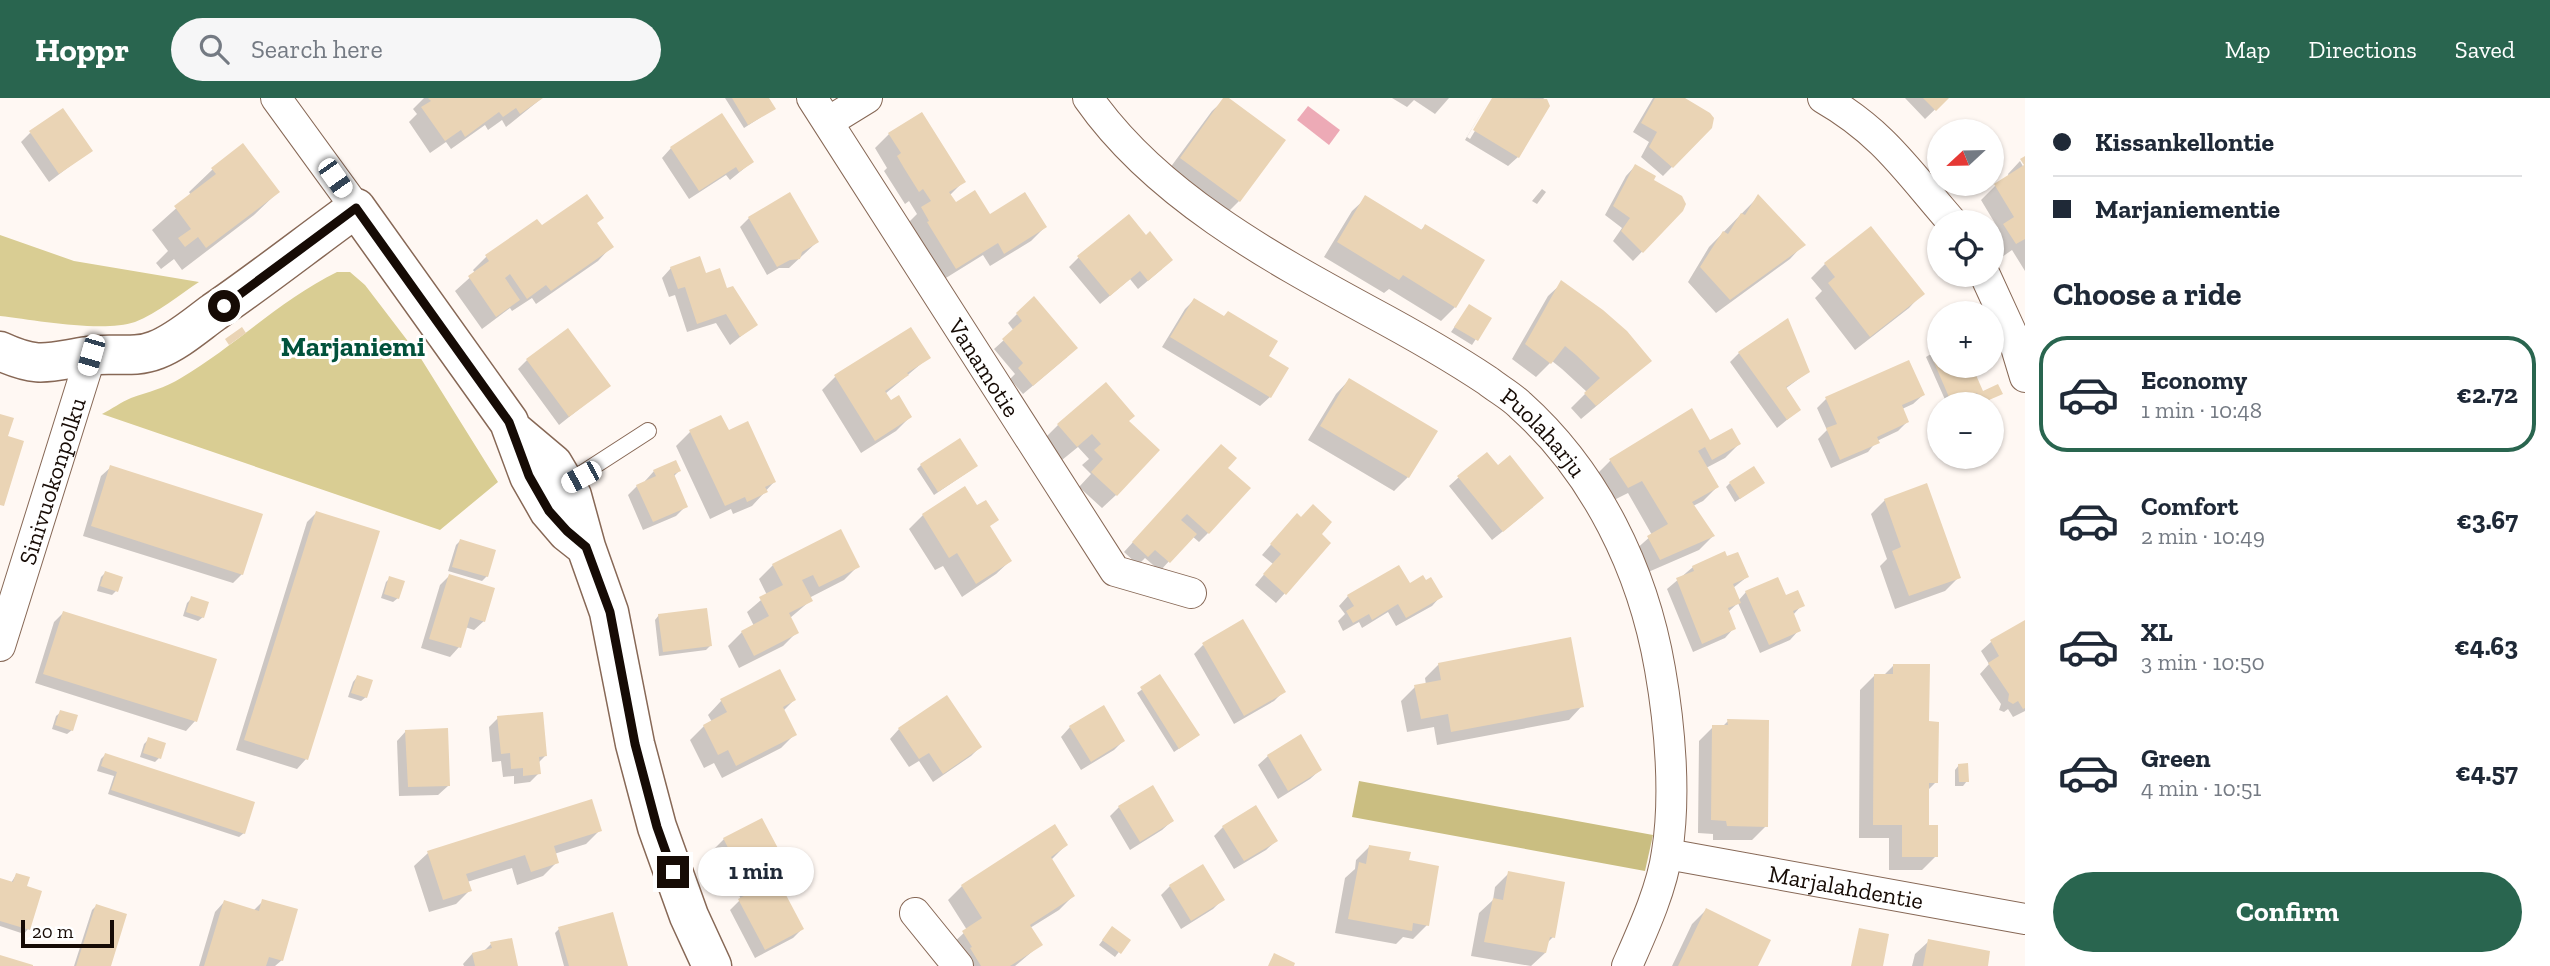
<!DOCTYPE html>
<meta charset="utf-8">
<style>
:root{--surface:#fff;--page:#f6f6f7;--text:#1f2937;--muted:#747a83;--line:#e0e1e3;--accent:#29654f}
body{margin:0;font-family:"Zilla Slab",serif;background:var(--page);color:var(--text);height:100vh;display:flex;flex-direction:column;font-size:26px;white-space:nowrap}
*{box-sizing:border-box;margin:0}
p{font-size:23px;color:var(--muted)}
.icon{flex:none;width:38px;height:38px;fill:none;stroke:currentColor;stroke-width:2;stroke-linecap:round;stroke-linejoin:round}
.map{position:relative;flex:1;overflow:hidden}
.panel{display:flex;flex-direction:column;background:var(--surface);width:525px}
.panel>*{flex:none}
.guide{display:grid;align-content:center;height:154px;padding:0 28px;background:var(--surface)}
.needle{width:46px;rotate:248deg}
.fabs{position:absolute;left:1927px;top:21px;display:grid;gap:14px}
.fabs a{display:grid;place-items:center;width:77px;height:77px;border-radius:50%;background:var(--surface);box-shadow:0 2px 5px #0004;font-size:35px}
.scale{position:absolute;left:21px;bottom:18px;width:93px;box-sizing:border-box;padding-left:7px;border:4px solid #160b05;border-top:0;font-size:19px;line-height:24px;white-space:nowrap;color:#160b05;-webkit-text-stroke:5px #fff;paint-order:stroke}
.end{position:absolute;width:32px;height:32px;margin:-16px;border:9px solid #160b05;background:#fff;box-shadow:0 0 0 4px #fff}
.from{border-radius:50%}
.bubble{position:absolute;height:49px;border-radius:24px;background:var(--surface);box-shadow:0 2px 5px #0004;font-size:23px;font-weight:700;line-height:49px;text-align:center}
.car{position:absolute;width:21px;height:42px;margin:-21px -10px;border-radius:9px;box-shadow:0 0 5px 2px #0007;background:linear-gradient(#fff 24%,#345 0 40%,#fff 0 76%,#345 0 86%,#fff 0)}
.guide b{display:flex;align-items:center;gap:24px;height:66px;font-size:26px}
.guide b+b{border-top:2px solid var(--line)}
.guide i{width:18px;height:18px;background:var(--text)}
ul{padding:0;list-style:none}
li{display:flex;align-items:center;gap:21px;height:116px;margin:0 14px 10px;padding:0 14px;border:4px solid transparent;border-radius:28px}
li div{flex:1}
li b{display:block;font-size:26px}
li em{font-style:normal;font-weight:700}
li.on{border-color:var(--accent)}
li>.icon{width:63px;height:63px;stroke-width:1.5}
h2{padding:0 28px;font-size:32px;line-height:84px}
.action{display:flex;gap:14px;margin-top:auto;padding:14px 28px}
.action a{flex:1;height:80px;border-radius:42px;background:var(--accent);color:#fff;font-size:28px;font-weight:700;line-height:80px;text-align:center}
header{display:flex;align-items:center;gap:42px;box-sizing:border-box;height:98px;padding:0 35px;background:var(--accent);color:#fff}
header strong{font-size:33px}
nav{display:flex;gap:38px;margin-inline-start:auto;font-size:24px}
.search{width:490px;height:63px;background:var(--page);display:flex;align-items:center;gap:18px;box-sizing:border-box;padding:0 24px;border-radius:38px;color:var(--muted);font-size:26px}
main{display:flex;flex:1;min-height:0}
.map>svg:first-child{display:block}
.green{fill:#d9cd93}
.forest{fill:#cabe81}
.water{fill:#edaab6}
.shadow{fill:#0003}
.building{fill:#ead4b5}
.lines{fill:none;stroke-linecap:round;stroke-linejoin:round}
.service-casing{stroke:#876856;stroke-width:18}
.minor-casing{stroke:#876856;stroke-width:32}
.tertiary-casing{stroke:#876856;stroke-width:41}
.service{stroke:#fff;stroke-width:16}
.minor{stroke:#fff;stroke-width:30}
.tertiary{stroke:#fff;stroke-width:38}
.route{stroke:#160b05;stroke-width:9}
.labels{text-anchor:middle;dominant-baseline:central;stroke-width:6;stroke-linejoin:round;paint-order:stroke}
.street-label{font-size:24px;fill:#160b05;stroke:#fff}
.quarter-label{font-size:28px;font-weight:bold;fill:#01523b;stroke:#fff}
</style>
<header>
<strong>Hoppr</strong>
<div class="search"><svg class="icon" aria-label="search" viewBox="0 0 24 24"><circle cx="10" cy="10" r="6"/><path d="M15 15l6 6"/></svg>Search here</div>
<nav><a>Map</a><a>Directions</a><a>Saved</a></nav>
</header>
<main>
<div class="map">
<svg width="2025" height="868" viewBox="0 0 2025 868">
<rect width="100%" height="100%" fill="#fff8f3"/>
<!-- green -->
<path class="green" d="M0,137L74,163L199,184C179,197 158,215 135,224C102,235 36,222 0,218Z
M337,174H350L365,187L420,259L498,384L440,432L102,316C112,311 121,304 131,300C148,294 165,290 181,280C235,248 280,202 337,174Z"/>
<!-- forest -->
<path class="forest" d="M1359,683L1653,737L1645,773L1352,719Z"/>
<!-- water -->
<path class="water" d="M1308,8L1340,32L1329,47L1297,22Z"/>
<!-- shadow -->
<path class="shadow" d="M424,0H542L506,29L502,22L488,32L485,27L451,51L446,44L430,55L409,24L417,16L413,11Z
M725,0H767L774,11L744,30Z
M1226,0L1283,42L1239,103L1225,117L1167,74L1212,13Z
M1392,0H1449L1435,16L1414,2L1407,9Z
M1490,0L1467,39L1470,41L1495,0H1543L1546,2L1518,59L1508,68L1465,42Z
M1653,0H1681L1711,29L1663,78L1641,59L1649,44L1633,34Z
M1905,0H1947L1925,21Z
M30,35L91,52L49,84L21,44Z
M889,36L964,83L949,98L955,107L990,119L1045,129L1031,143L990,168L983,157L941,183L909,124L917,116L909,103L905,106L884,73L887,70L875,50Z
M671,50L752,64L730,82L726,77L689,101L662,60Z
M2020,63L2025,72V173L2012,152L2002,159L1992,143V139L1999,132L1981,102L1995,88L2009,79L2008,76Z
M1635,68L1682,112L1633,163L1613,143L1622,130L1605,117L1626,78Z
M213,71L278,94L254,117L182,172L174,161L161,171L156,165L168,153L152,132L191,97L189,94Z
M1542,91L1546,94L1537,106L1532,103Z
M1758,99L1803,147L1790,161L1716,215L1688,184L1709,149Z
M1366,100L1420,133L1425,128L1455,209L1441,223L1389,191L1384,195L1324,159L1352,113Z
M749,120L817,144L789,170H779L767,177L740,129Z
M595,126L611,149L598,163L536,206L532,200L512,213L510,210L482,231L455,193L475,175L473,172L487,158L541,130Z
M1079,159L1162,171L1138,191L1130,181L1100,206L1069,169Z
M1825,166L1922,196L1909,210L1855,252L1815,200L1822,193L1811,180Z
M671,170L705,177L726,192L755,227L730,247L716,225L687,234L675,197L669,199L662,180Z
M1562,185L1650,263L1581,321L1571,310L1587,294L1562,271L1552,263L1536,279L1512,261L1548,198Z
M1194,202L1267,259L1270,299L1260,308L1162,249L1185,211Z
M1469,208L1489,221L1472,247L1451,234Z
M1017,216L1067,259L1023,296L1010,281L1015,276L994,251L1014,233L1008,225Z
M1939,251V268H1970L1982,295H2001L1981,306H1977L1973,298L1953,306H1947L1926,259Z
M1739,255L1808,274L1785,291L1799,312L1777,330L1730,264Z
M928,260L885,296L891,304L910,319L896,333L861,355L822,292L835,279Z
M527,262L608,288L559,327L518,271Z
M1349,282L1408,379L1394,393L1308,342L1336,296Z
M1923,297L1913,306L1902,311L1907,324L1898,333L1877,343L1868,354L1831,370L1818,341L1827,332L1817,310L1826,301Z
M1692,312L1709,345L1739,346L1725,360L1706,370L1717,389L1703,403L1693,408L1713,438L1699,452L1646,475L1634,453L1652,437L1628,395L1614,402L1596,377L1610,363Z
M720,320L728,335L774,384L752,408L733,416L731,411L710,421L676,348L690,334Z
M1127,323L1116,397L1102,410L1079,389L1091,376L1082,367L1089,361L1078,349L1062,362L1044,341L1058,327Z
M1212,357L1226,370L1208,435L1199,444L1192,438L1160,473L1145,460L1138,467L1124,454Z
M921,367L971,372L934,397L917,371Z
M111,369L242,476L233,485L83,438L101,378Z
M654,373H679L673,379L686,408L676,418L643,432L628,397L637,388L645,385V383Z
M1459,379L1533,409L1492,442L1449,388Z
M1730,385H1763L1735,404L1726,389Z
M964,391L1010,463L996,476L962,499L943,468L935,472L909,431L923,417Z
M1885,402L1959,479L1945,493L1895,511L1880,468L1887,461L1871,416Z
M316,415L306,661L297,671L236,652L307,424Z
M1288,427L1319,437L1285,495L1276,505L1255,487L1273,466L1262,457Z
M460,443L487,478L482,483L448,473L456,447Z
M773,467L858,468L844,482L809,500L810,503L790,520L797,534L783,548L739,570L728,548L742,534L754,528L747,514L767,497L759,481Z
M1693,469L1747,479L1733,490L1738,503L1746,494L1785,499L1802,507L1793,517L1799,532L1790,542L1760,555L1738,505L1728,514L1734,530L1725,540L1693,554L1667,491Z
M105,475L116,493L112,497L97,493L101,479Z
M449,478L484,523L474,532L465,529L459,549L450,559L421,550L440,487Z
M390,480L398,500L393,504L381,500L386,484Z
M1409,487L1441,498L1432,508L1396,528L1388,514L1362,530L1359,524L1343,533L1338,523L1345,516L1339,508L1348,498Z
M192,500L203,519L198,523L183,518L187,505Z
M63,515L195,623L186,633L35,585L54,524Z
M659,517L710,548L706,552L659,558L655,522Z
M2025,524V613L2013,619L2008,611L2004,614L1999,612L2001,606L1980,576L1989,566L1981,553L1991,544Z
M1203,547L1284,593L1274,603L1234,626L1194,556Z
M1439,566L1582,608L1569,622L1437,647L1434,629L1407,634L1401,603L1415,589L1426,587L1425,580Z
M1893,568L1927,625L1936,684L1927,693V729L1936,758L1922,772H1889V740H1859L1860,592L1874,578H1883Z
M357,579L366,599L361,603L348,599L353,584Z
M1160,579L1193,641L1174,654L1137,595Z
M794,602L783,613L795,636L781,650L722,680L714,665L704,670L690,642L704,628L712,624L708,617L721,603Z
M61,614L72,632L67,636L52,631L56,618Z
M498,620L545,658L538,665L539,675L530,684L514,686V678L503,679L501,663L492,664L489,629Z
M1728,623L1766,728L1752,742H1713V736L1698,735L1699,643L1713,629H1722Z
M1070,629L1123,643L1114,652L1081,672L1061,639Z
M899,631L980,649L971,658L933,684L919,663L909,669L890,641Z
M406,633L448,688L438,697L399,698L397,643Z
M149,641L159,660L155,664L140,659L144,646Z
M105,657L244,735L239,739L108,696L114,678L97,673L101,661Z
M1268,658L1320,672L1310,681L1278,701L1258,667Z
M1959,667L1967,683L1963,688H1955V672Z
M1119,709L1172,723L1162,732L1130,752L1110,718Z
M1223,729L1276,743L1266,752L1234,771L1214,738Z
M600,732L586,746L554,756L557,764L543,778L517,787L512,770L467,784L470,792L456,806L429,814L414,768L428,755Z
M724,741L788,773L777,783L802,831L793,840L755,860L730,812L741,801L714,751Z
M1066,747L1051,762L1073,798L1059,812L1030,830L1040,847L1015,868H959L950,848L967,832L948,802L962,788Z
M1370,748L1407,764L1427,827L1413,841L1403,839L1396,846L1335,835L1345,780L1355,771L1356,762Z
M1509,775L1553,839L1547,845L1545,855L1531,868L1471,858L1479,815L1493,802L1495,789Z
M16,777L25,789L28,831L24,836L0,828V782L11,785Z
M1170,788L1222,802L1213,811L1181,831L1161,797Z
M263,803L282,862L275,868H199L215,814L224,804L254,812Z
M96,808L109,868H74L92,812Z
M1706,812L1756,868H1672L1692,826Z
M559,831L626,868H564L555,835Z
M1108,835L1128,842L1115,859L1099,847Z
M1929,843L1986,868H1912L1915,856Z
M491,846L516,868H464L463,866L472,856L483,854Z"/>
<!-- building -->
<path class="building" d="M428,0H543L520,16L516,10L503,19L499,14L465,39L461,32L445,43L421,9L431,3Z
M732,0H769L776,11L748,27Z
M1223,0H1229L1286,42L1240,104L1180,60Z
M1492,0L1547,1L1550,8L1519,60L1473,32Z
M1655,0H1685L1710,15L1714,20L1712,30L1673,70L1649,49L1657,34L1641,25Z
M1923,0H1949L1936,13Z
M63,10L93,53L59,76L29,33Z
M922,14L966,84L949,94L956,104L975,92L990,116L1025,94L1047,129L1004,156L998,145L956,171L927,124L929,123L921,109L931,103L923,91L919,94L904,70L897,58L901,55L888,35Z
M722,15L754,64L739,74L736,69L699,93L670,49Z
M243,45L280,94L206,150L198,139L185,149L178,140L191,131L174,108L216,76L211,70Z
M2025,58V141L2016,146L2003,126L2014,119L1994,86L2024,67L2020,61Z
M1635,66L1656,78L1654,82L1682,98L1686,106L1683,113L1643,155L1621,133L1630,120L1613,108Z
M790,94L819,144L802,154L800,161L790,162L777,169L748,119Z
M587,96L604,120L597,125L614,149L551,193L546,187L527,201L510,176L505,180L520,202L496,219L468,178L489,163L485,157L537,121L542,127Z
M1758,96L1806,147L1730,202L1700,169L1723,133L1728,136L1741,115L1745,117Z
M1365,97L1422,132L1425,126L1485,162L1456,210L1403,177L1399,182L1337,144Z
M1129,116L1146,137L1150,133L1173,162L1148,183L1140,173L1110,198L1077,158Z
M1871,128L1925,196L1870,239L1828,185L1835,179L1824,165Z
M700,158L706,175L720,170L727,190L733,188L758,227L740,239L726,216L697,226L685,189L678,191L670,169Z
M1561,182L1603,212L1627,233L1652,263L1596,308L1584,295L1600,280L1576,257L1565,248L1551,266L1525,246Z
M1034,198L1078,250L1033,288L1018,270L1023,265L1002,241L1022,223L1016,215Z
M1194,200L1224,218L1228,213L1278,243L1269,258L1289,270L1271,300L1170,239Z
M1469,206L1492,220L1478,243L1454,229Z
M1788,220L1810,274L1786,289L1801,312L1787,322L1738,254Z
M242,229L246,235L229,247L225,241Z
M911,229L931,260L907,275L909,277L885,293L891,302L899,297L912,319L875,343L834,277Z
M568,230L611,288L569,319L526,261Z
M1939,249V268H1972L1983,293L1998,286L2003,296L1982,305L1977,295L1952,306L1929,253Z
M1909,262L1925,297L1902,307L1909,324L1877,339L1880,345L1840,362L1826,330L1837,326L1825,299Z
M1349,280L1438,333L1409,380L1320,328Z
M1106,284L1135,318L1129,323L1160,352L1117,398L1091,374L1103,361L1094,352L1101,346L1092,336L1077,349L1057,326Z
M1692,310L1710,342L1732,330L1741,346L1712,362L1705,349L1698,353L1719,389L1692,404L1715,438L1660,462L1647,438L1668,426L1642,383L1628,390L1609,361Z
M0,316L14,320L8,338L24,343L4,408L0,407Z
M721,317L729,332L748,323L776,384L765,389L768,394L747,404L745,399L725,408L689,332Z
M960,340L978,368L938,394L920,366Z
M1221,346L1237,360L1228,370L1251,390L1209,436L1187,416L1181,422L1197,436L1170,465L1155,452L1148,459L1132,444Z
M1487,354L1498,367L1510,357L1544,400L1503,434L1457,378Z
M676,362L681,373L674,376L688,409L653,424L636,387L656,378L653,372Z
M110,367L263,416L243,477L91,428Z
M1754,368L1765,385L1740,401L1729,384Z
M1927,385L1961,480L1909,498L1892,453L1901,449L1884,401Z
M965,388L977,407L986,402L999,422L990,428L1012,463L976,486L957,455L949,460L922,416Z
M1313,406L1332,424L1322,436L1331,445L1286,497L1263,476L1281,456L1270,446L1297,415L1301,419Z
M316,413L380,433L308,662L244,642Z
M841,431L860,469L819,489L813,477L802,482L813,503L789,515L799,535L754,558L741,533L769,518L759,499L783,487L772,466Z
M460,441L496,452L488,479L452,469Z
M1725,453L1727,458L1738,454L1749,479L1733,486L1741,505L1728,510L1736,531L1702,546L1676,480L1694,473L1692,468Z
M1399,467L1410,485L1423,477L1426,482L1431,479L1443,499L1406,520L1398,506L1372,522L1369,516L1353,525L1346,513L1354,508L1347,497Z
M105,473L123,479L118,494L100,488Z
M449,476L495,490L485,524L470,519L461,550L429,541Z
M389,478L405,483L399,501L384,496Z
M1778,479L1786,497L1798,492L1805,508L1793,513L1801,533L1769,547L1745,493Z
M191,498L209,504L204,520L186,514Z
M707,510L712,548L663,554L658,516Z
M63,513L217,561L197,624L43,576Z
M1243,521L1286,594L1244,618L1202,545Z
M2025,522V610L2023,611L2018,603L2013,606L2008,603L2009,596L1988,565L1999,558L1990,542Z
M1571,539L1584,609L1451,634L1448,616L1421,621L1414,587L1441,582L1438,565Z
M1893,566H1930L1929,623L1939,624L1938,685H1929V727H1938V759H1902V727H1873L1874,576H1893Z
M780,571L796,602L783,609L797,637L736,668L728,652L718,657L703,627L727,614L720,601Z
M1160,576L1200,637L1179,651L1140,589Z
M357,577L373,582L367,600L351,595Z
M947,597L982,649L943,676L929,655L919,661L898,630Z
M1104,607L1125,643L1091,664L1069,628Z
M60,612L78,617L73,633L55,627Z
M543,614L547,658L539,659L541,676L523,678V670L511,671L510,655L501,656L497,618Z
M1727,621L1769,622L1768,729L1727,728L1726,723L1711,722L1712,627H1728Z
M448,630L450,688L408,689L405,632Z
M1301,636L1322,672L1288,693L1267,657Z
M148,639L166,645L161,661L143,655Z
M105,655L255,704L245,736L111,692L117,674L101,668Z
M1968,665L1969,684H1959L1958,666Z
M1153,687L1174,723L1140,744L1118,708Z
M592,701L602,733L554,748L559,765L531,774L525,757L466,776L472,793L443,802L427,753Z
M1256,707L1278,743L1244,763L1222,728Z
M762,720L790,773L777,780L804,831L765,852L738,801L751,794L723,740Z
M1055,726L1068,747L1051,759L1075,798L1030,827L1043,847L1010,868H981L970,850L972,849L962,833L982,820L961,787Z
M1369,747L1411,754L1409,762L1439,768L1429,828L1413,825L1412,833L1348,821L1359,764L1366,766Z
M1203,766L1225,802L1191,823L1169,787Z
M1508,773L1565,784L1555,840L1550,839L1546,855L1484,844L1493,800L1503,802Z
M16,775L30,779L27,788L42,793L30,832L0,823V780L13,784Z
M262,801L298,811L283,863L269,859L266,868H204L224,802L259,813Z
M96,806L127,816L111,868H76Z
M1706,810L1771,842L1758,868H1678Z
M613,814L628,868H569L558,829Z
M1112,828L1131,842L1121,856L1102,842Z
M1859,830L1889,836L1883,868H1851Z
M512,840L518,868H475L472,855L492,850L490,844Z
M1928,841L1990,853L1988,868H1923Z
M1274,855L1295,865L1294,868H1268Z
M0,857L33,867V868H0Z"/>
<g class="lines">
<!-- service casing -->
<g class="service-casing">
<path id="service" d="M566,386L648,333"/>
</g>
<!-- minor casing -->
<g class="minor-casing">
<g id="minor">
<path d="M276,0L356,110"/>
<path id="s1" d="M812,0L1115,473L1191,495"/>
<path id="s2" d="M1088,0C1155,96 1268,158 1369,213C1410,235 1449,257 1488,283C1498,291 1511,298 1520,307C1596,375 1643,472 1660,571C1670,628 1676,698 1667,754C1662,791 1642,834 1627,868"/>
<path d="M1823,0C1884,35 1908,74 1952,124"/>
<path d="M828,24L867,0"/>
<path d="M1985,177L2012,236L2025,279"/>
<path id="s3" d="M0,548L91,257"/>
<path id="s4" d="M1667,756L2025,821"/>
<path d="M915,815L958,868"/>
</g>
</g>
<!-- tertiary casing -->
<g class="tertiary-casing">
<path id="tertiary" d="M0,253C39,271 48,264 88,258C110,254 134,261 156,252C177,244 196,227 214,214C262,181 309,144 356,110L509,324L529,378L549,413L567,434L586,449
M515,334L553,366L572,398L586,449L609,514L635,646L657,729L689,818L712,868"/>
</g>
<!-- service -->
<use href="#service" class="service"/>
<!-- minor -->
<use href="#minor" class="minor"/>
<!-- tertiary -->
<use href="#tertiary" class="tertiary"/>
</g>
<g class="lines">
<!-- route -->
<path class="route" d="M224,208L356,110L509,324L529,378L549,413L567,433L586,449L610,514L635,646L657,729L673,774"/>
</g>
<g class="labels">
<!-- street labels -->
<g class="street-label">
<text stroke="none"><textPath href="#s1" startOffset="320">Vanamotie</textPath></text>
<text stroke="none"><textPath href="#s2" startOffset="570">Puolaharju</textPath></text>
<text stroke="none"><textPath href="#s3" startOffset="173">Sinivuokonpolku</textPath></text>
<text stroke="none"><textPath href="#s4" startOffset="182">Marjalahdentie</textPath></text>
</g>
<!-- quarter labels -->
<g class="quarter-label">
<text x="353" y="248">Marjaniemi</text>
</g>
</g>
</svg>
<div class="fabs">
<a><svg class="needle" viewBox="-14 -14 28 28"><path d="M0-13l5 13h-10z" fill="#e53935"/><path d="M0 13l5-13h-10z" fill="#747a83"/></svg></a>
<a><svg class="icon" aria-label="locate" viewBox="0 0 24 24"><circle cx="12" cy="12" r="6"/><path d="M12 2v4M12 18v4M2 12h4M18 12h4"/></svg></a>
<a>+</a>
<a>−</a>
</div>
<div class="scale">20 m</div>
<i class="end from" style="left:224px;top:208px"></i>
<i class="end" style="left:673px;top:774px"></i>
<div class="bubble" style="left:698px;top:749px;width:116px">1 min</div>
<i class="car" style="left:335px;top:80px;rotate:145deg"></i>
<i class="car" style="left:91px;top:257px;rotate:196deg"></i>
<i class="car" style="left:581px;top:379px;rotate:242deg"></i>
</div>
<section class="panel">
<div class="guide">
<b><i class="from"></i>Kissankellontie</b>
<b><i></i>Marjaniementie</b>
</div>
<h2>Choose a ride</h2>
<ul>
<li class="on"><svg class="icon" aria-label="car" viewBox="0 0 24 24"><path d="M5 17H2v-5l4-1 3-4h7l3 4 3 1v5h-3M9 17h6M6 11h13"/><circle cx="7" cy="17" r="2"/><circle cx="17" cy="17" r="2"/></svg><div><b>Economy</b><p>1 min · 10:48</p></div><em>€2.72</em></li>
<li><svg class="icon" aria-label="car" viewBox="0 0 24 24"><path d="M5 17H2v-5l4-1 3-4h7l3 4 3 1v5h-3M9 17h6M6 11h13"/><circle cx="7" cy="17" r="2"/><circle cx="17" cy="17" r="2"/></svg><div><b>Comfort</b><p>2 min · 10:49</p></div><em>€3.67</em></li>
<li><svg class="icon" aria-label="car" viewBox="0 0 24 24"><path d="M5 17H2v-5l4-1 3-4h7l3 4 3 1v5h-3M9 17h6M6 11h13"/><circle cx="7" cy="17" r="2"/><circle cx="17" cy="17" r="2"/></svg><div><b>XL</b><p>3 min · 10:50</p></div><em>€4.63</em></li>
<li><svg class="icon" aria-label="car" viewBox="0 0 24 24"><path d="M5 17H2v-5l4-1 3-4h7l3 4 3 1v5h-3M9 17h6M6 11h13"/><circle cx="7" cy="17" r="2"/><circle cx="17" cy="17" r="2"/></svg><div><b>Green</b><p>4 min · 10:51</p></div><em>€4.57</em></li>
</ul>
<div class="action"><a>Confirm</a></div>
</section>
</main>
